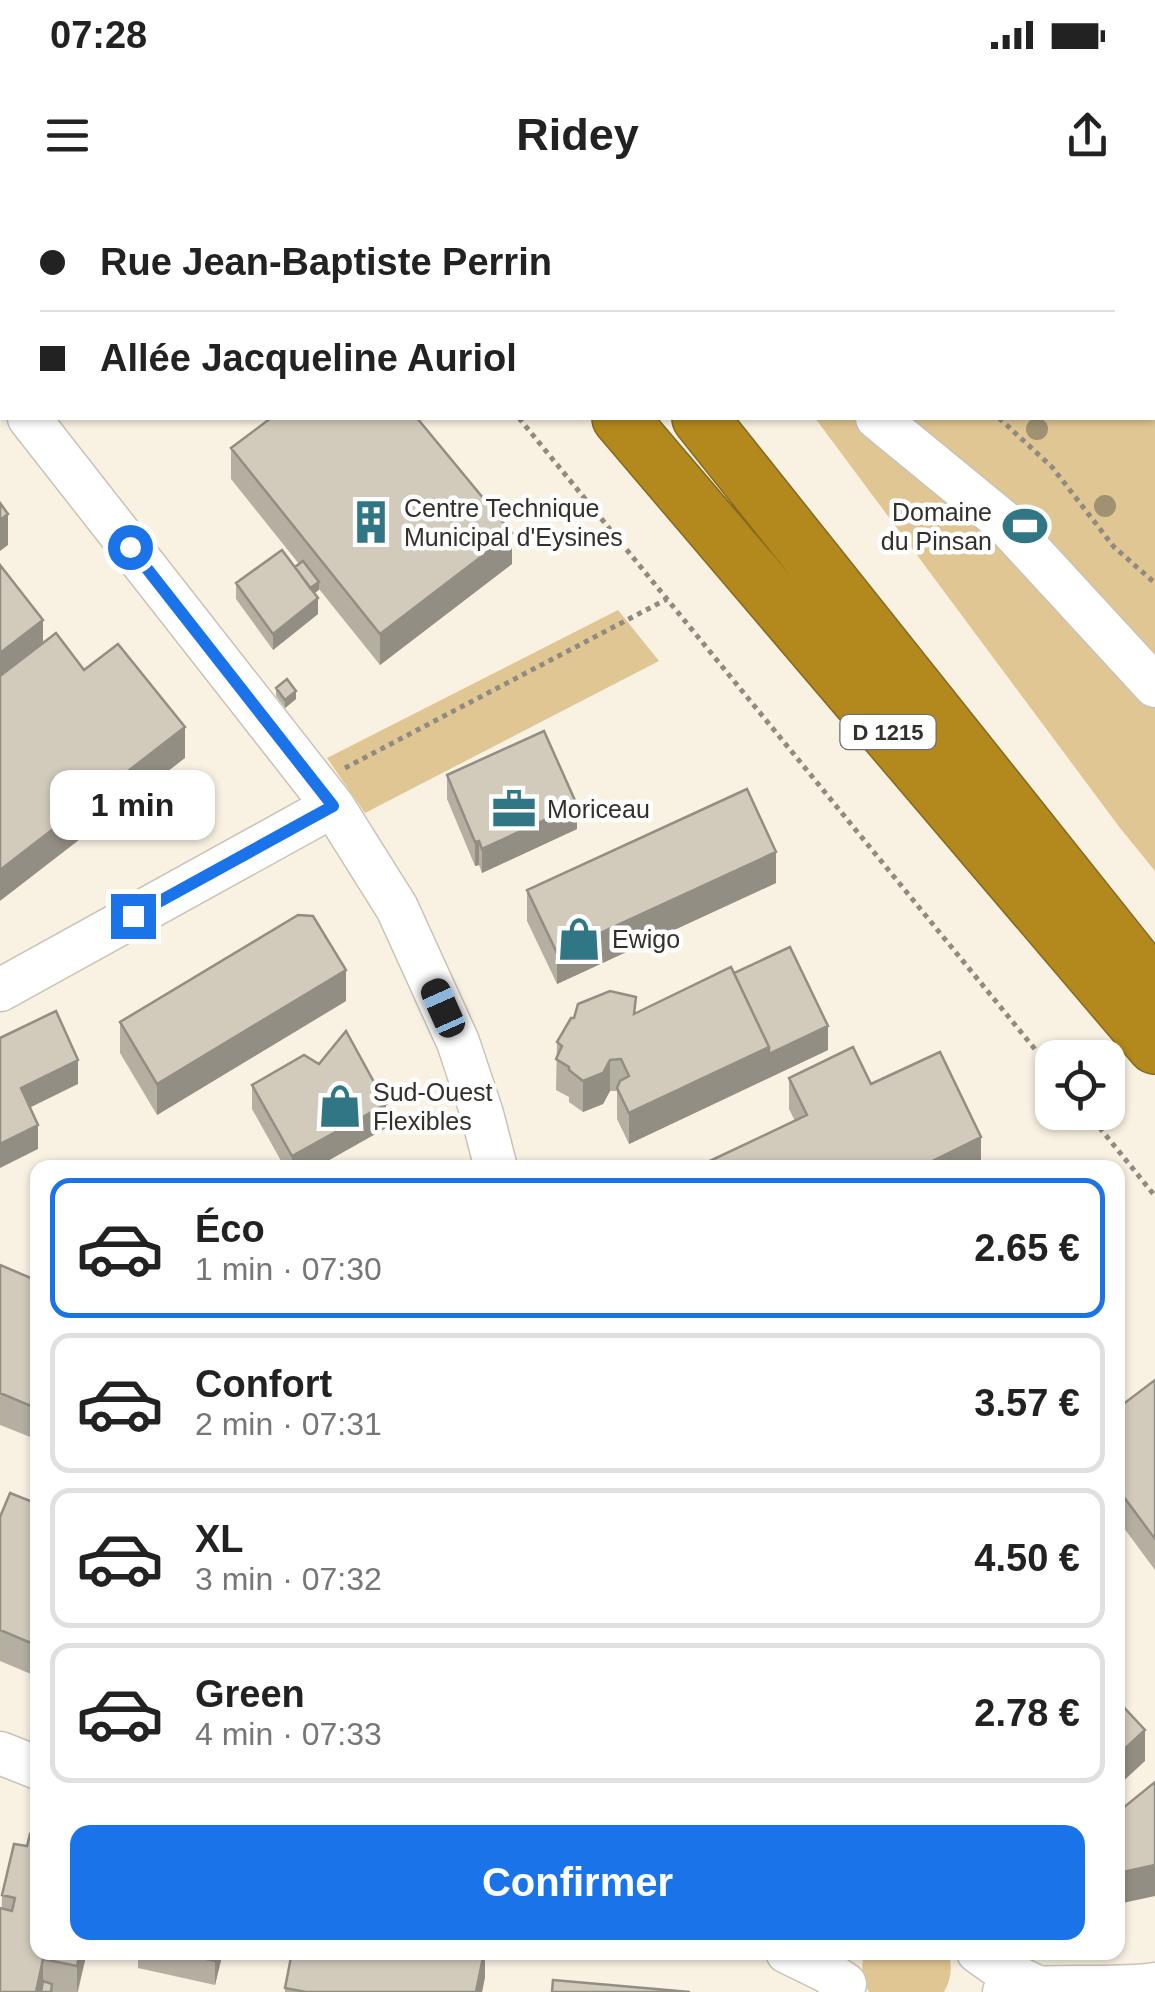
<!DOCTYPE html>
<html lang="fr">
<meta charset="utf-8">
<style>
:root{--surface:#fff;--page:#f2f2f2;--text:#222;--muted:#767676;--line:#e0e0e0;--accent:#1a73e8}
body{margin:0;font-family:Helvetica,sans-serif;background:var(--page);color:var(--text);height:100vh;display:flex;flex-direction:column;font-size:38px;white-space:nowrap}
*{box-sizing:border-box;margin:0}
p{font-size:32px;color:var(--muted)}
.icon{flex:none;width:55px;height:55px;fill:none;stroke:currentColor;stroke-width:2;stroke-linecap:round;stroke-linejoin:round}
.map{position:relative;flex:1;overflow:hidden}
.drawer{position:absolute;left:30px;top:960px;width:1095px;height:800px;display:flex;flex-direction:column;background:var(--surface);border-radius:20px;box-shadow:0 2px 8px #0004}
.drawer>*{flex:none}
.banner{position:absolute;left:0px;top:0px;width:1155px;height:220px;box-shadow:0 2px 8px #0004;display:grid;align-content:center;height:220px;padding:0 40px;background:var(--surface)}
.tools{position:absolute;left:1035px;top:840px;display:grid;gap:20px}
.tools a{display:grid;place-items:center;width:90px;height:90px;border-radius:20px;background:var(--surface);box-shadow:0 2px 8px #0004;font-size:50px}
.end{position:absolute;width:45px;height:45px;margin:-22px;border:12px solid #1a73e8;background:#fff;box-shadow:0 0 0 5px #fff}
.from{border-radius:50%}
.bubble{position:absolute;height:70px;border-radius:20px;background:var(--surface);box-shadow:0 2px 8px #0004;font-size:32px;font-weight:700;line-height:70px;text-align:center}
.car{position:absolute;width:30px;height:60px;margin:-30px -15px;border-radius:12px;box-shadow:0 0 8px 2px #0007;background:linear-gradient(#222 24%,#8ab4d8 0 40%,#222 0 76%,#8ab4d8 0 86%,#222 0)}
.banner b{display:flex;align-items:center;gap:35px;height:95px;font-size:38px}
.banner b+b{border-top:2px solid var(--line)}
.banner i{width:25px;height:25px;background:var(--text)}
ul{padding:18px 0 0;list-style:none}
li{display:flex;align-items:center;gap:30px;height:140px;margin:0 20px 15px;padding:0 20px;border:5px solid var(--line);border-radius:20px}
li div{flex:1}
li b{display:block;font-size:38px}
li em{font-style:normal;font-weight:700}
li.on{border-color:var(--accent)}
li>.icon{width:90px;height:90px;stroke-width:1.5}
.cta{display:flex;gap:20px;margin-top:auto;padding:20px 40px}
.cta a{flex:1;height:115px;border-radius:20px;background:var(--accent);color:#fff;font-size:40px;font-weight:700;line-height:115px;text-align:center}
.status{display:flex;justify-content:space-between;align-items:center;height:70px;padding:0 50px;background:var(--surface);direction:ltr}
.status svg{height:28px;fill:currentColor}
header{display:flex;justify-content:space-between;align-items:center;height:130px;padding:0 40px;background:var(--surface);font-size:45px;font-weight:700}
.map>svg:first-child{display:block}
.green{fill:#e0c693}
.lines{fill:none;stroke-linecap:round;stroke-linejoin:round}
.minor-casing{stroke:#cac3b5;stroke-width:45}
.highway-casing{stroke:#866921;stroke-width:58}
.path{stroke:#908b81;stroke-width:5;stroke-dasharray:5 5;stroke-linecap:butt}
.minor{stroke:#fff;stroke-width:42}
.highway{stroke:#b3881c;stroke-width:55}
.tree{fill:#9f9172}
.wall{fill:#b5afa2}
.shaded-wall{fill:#938e84}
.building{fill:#d2cbbc;stroke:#938e84;stroke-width:2.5}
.route{stroke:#1a73e8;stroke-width:12}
.labels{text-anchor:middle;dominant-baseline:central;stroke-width:9;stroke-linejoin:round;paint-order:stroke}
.shield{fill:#fff;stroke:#706e6b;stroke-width:2.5}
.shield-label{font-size:22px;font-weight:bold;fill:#33302b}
.poi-label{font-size:25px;fill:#33302b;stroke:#fff;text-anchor:start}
</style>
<div class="status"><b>07:28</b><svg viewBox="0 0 49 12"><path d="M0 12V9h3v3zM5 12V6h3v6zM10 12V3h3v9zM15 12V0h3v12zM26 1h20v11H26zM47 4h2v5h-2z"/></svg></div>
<header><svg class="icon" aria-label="menu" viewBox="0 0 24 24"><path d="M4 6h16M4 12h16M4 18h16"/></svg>Ridey<svg class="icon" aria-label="share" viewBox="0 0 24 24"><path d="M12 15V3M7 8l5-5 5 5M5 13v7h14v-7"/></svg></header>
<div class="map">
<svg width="1155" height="1792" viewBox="0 0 1155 1792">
<rect width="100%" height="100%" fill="#f9f2e3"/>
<!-- green -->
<path class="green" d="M636,0H1155V671L1120,628L815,218H1152V2H638Z
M618,410L659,461L365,613L327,558Z
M865,1753H948C953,1766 951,1780 944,1792H869C862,1780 860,1766 865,1753Z"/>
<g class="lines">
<!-- minor casing -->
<g class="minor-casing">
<path id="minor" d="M743,2V0
M0,179L2,182
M29,218L333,606L397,708L458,842L482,914L496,968
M877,218L1005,323L1155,486
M0,790L333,606
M0,1553L38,1568
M787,1752L826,1771L845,1784
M978,1752L1006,1772L1035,1786
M1004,1792C1054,1782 1105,1791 1155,1784"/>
</g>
<!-- highway casing -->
<g class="highway-casing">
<path id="highway" d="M442,0L444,2
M526,0L528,2
M620,218L1155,846
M700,218L1155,789"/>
</g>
<!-- path -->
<path class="path" d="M346,0L348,2
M830,2V0
M1152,214H1155
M519,218L1052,870
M999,218L1052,267L1114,347L1155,383
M345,568L667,399
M1087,912L1155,996"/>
<!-- minor -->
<use href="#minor" class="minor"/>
<!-- highway -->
<use href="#highway" class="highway"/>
</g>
<!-- trees -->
<g class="tree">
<circle cx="1037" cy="229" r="11"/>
<circle cx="1105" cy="306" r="11"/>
</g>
<!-- wall -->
<path class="wall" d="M6,0H164V2H8Z
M231,248L512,364L380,465L319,389L315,393L318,414L273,450L236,399V383L295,367L299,364L231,279Z
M276,488L296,499L285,508L276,496Z
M447,575L577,629L482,673L479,665L475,666L447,599Z
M776,683L557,784L527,721V690Z
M734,773L828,850L629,944L617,919V891H610L603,904L583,912L569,902V897L556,890L557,842L636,813Z
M346,801L157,915L120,853V822Z
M789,878L871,884L981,968L795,921L789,909Z
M252,885L386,928L315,968H285L252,909Z
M0,1065L38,1081V1240L0,1225Z
M1155,1180V1370L1118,1320V1208Z
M38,1304V1477L0,1461V1317Z
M14,1644L38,1752H87L78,1792H0L2,1695Z
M138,1752H223L215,1785L138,1768Z
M485,1752V1777L482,1792H285V1788Z"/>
<!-- shaded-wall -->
<path class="shaded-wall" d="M39,0H76V2H36Z
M138,0H164V2H135Z
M8,314V345L0,351V320Z
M512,333V364L380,465V434Z
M319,382V390L306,399V390Z
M318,398V414L273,450V434Z
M43,420V451L0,484V453Z
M296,491V499L285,508V500Z
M185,527V558L0,701V670Z
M577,605V629L482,673V649Z
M479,641V665L475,666V642Z
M776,652V683L557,784V753Z
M346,770V801L157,915V884Z
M828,826V850L629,944V913L769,847Z
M78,860V884L21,912V888Z
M610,860V891L603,904L583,912V881Z
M386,904V928L315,968H292V956Z
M38,925V949L0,968V944Z
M981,937V968H918Z
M1145,1530V1561L1118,1586V1555Z
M1155,1665V1696L1118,1704V1673Z
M80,1752H87L77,1792V1766Z
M217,1752H223L215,1785V1761Z
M484,1752H485V1777L482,1792H476Z
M43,1759V1792H36Z"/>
<!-- building -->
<path class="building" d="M93,0H138L135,2H95Z
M271,218H417L512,333L380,434L231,248Z
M0,303L8,314L0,320Z
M282,350L318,398L273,434L236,383Z
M303,361L319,382L310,388L295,367Z
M0,365L43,420L0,453Z
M56,433L84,470L118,444L185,527L0,670V476Z
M287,479L296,491L285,500L276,488Z
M544,531L577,605L482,649L479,641L475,642L447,575Z
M747,589L776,652L557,753L527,690Z
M298,715L313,716L346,770L157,884L120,822Z
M790,747L828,826L769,854V847L734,773Z
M731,767L769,847L629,913L617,888L620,881L629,876L621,859L610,860L603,873L583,881L569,870V867L556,859L562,846L557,842L571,818H574L578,804L610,791L636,797L634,814Z
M56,811L78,860L21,888L38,925L0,944V838Z
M346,831L386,904L292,956L252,885L304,855L319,864Z
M853,847L871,884L940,852L981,937L918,968H695L807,915L789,878Z
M369,962L385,968H360Z
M0,1065L38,1081V1209L0,1193Z
M1155,1180V1339L1118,1289V1208Z
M10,1293L38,1304V1446L0,1430V1317Z
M1118,1501L1145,1530L1118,1555Z
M1155,1582V1665L1118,1673V1612Z
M30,1634L38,1636V1752H80L77,1766L43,1759L36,1792H0V1708L12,1711L15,1698L2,1695L14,1644L27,1646Z
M176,1752H217L215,1761Z
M292,1752H484L476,1792H306L285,1788Z
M553,1780L690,1792H552Z
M43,1781L52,1784L51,1792H41Z"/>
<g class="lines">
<!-- route -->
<path class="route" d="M130,347L333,606L133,716"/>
</g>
<!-- icons -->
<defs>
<g id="building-bare" transform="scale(3.45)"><path d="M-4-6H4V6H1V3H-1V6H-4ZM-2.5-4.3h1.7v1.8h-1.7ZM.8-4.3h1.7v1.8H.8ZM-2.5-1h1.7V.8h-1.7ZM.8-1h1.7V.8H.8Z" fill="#317684" stroke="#fff" stroke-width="2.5" paint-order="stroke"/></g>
<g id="stadium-bare" transform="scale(3.45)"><path d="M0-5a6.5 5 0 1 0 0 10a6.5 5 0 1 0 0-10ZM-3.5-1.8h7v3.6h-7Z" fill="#317684" stroke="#fff" stroke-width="2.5" paint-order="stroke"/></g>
<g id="office-bare" transform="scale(3.45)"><path d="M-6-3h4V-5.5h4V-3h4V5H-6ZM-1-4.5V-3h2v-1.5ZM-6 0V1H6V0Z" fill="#317684" stroke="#fff" stroke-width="2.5" paint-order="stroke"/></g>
<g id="shop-bare" transform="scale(3.45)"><path d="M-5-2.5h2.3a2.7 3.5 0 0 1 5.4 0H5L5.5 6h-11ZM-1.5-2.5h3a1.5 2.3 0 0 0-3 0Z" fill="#317684" stroke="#fff" stroke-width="2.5" paint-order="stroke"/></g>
</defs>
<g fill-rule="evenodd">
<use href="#building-bare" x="371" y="322"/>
<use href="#stadium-bare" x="1025" y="326"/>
<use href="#office-bare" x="514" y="609"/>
<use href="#shop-bare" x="579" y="739"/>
<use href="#shop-bare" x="340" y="906"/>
</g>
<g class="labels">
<!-- shield labels -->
<rect class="shield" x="840.5" y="515" width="95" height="34" rx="8"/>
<g class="shield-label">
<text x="888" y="532">D 1215</text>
</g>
<!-- poi labels -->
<g class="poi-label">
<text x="404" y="308">Centre Technique<tspan x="404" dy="29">Municipal d'Eysines</tspan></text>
<text x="992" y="312" text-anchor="end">Domaine<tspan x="992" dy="29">du Pinsan</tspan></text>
<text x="547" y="609">Moriceau</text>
<text x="612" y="739">Ewigo</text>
<text x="373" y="892">Sud-Ouest<tspan x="373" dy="29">Flexibles</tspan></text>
</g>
</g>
</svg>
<div class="tools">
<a><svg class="icon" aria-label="locate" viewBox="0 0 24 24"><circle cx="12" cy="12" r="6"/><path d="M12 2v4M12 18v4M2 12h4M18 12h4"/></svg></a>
</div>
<i class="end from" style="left:130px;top:347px"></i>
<i class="end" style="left:133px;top:716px"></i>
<div class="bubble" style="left:50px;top:570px;width:165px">1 min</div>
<i class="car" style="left:443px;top:808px;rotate:336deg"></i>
<div class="banner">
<b><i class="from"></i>Rue Jean-Baptiste Perrin</b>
<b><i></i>Allée Jacqueline Auriol</b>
</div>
<section class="drawer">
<ul>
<li class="on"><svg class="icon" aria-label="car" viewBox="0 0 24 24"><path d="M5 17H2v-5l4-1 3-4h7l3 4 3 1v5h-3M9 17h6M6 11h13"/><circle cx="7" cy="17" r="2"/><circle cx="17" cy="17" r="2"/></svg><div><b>Éco</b><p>1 min · 07:30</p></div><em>2.65 €</em></li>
<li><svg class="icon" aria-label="car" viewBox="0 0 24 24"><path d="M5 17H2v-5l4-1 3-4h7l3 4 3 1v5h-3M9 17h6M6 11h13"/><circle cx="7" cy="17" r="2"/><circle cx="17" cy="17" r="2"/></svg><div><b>Confort</b><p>2 min · 07:31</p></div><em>3.57 €</em></li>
<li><svg class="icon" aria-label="car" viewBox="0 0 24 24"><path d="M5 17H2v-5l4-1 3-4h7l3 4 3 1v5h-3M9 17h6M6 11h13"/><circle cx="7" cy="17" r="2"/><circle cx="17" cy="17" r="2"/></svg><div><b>XL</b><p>3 min · 07:32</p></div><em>4.50 €</em></li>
<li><svg class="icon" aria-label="car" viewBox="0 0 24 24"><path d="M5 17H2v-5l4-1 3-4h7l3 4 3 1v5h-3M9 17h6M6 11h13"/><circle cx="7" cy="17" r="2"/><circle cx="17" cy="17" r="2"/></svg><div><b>Green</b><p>4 min · 07:33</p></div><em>2.78 €</em></li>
</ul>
<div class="cta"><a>Confirmer</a></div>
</section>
</div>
